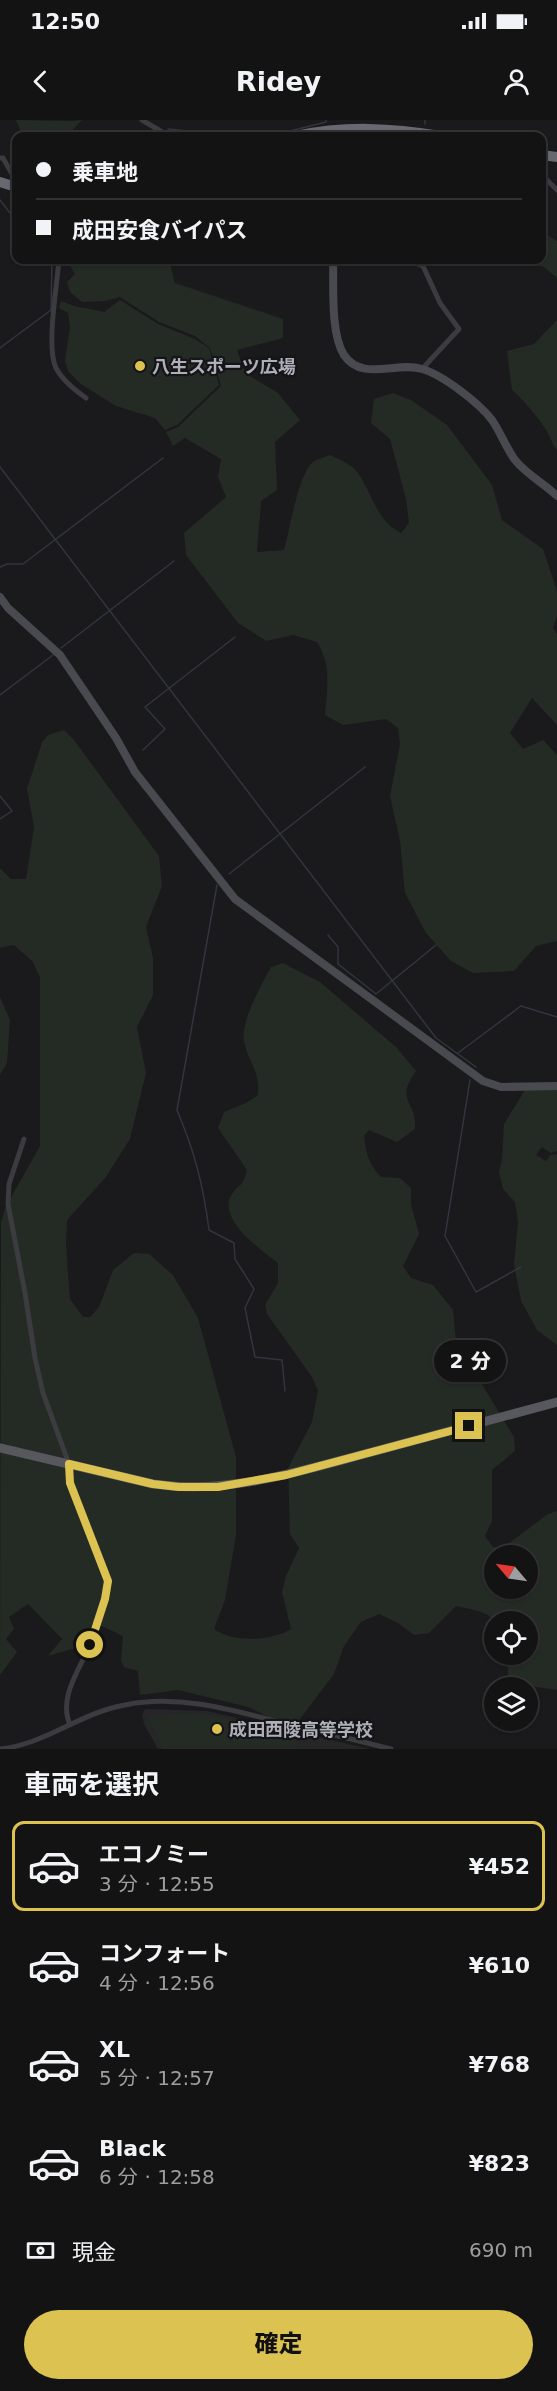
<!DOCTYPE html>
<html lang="ja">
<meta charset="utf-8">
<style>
:root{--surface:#141314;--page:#1d1c1d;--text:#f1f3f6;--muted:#9d9ea0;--line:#333234;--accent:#dcc250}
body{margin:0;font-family:"DejaVu Sans","Noto Sans JP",sans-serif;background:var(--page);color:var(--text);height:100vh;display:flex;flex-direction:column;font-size:22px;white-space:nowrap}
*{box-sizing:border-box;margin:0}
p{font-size:20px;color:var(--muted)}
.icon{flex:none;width:33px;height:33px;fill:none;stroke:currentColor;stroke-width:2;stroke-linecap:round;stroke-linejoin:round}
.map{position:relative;height:1629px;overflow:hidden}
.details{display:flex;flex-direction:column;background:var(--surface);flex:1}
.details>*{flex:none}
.hud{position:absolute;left:12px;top:12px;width:534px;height:132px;border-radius:12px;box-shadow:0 2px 4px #0004,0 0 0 2px var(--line);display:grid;align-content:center;height:132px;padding:0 24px;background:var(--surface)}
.needle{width:39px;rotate:299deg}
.buttons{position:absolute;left:484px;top:1425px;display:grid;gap:12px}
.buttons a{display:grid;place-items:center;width:54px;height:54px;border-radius:50%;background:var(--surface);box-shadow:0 2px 4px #0004,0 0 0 2px var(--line);font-size:30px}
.end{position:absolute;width:27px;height:27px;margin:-14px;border:8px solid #dcc250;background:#111;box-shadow:0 0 0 3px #111}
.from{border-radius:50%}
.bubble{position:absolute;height:42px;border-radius:21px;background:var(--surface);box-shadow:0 2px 4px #0004,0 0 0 2px var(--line);font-size:20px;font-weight:800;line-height:42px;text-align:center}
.hud b{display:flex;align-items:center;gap:21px;height:57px;font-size:22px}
.hud b+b{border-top:2px solid var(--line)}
.hud i{width:15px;height:15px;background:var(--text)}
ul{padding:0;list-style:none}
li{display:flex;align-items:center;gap:18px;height:90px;margin:0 12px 9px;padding:0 12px;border:3px solid transparent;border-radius:12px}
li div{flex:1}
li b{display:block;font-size:22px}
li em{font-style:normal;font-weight:800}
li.selected{border-color:var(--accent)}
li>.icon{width:54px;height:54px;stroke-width:1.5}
h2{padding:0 24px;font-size:27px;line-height:72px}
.pay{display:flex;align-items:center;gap:15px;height:66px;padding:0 24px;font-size:22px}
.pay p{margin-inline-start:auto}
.action{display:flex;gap:12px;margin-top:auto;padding:12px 24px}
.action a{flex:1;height:69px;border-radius:36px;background:var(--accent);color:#111;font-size:24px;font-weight:800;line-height:69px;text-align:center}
.status{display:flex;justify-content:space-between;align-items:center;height:42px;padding:0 30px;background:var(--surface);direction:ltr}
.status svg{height:16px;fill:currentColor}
header{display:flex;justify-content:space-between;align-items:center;height:78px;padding:0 24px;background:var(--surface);font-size:27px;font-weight:800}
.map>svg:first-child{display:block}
.built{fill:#262528}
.green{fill:#242b25;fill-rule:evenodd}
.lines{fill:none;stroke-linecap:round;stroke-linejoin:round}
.stream{stroke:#31363e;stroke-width:1.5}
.street{stroke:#3b3b40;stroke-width:5}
.secondary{stroke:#494a4f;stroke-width:8}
.primary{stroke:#57585e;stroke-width:9}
.highway{stroke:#676870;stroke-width:10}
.route{stroke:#dcc250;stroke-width:8}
.poi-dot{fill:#dcc250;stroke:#151416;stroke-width:2}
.labels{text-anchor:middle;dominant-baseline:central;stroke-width:4.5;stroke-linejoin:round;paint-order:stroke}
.poi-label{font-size:18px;font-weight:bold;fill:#adafb9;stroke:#151416;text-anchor:start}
</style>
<div class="status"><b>12:50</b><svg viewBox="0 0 49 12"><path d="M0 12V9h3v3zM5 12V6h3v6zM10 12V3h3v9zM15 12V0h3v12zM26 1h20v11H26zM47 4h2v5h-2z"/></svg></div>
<header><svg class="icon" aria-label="back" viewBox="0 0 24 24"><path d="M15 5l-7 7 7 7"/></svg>Ridey<svg class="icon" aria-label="person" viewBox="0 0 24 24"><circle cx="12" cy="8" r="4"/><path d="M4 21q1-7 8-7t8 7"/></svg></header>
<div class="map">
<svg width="557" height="1629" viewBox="0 0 557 1629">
<rect width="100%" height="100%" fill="#1a191b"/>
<!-- built -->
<path class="built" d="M145,1589L207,1591L370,1629H158L144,1604L142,1595Z"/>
<!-- green -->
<path class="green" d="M16,0L73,1L82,0L67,16H23Z
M542,112L557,121V158L544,147L513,140H542Z
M70,140H169L175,163L283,199V218L237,230L245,253L278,273L300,300L275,322L277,370L261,381L257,432L284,430C290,409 298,356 312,343C316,339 326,337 330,335C341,340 351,344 358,353C372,373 377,402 401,413L409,403L406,379L390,319L371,303L374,279L393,273L411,280L447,305L492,365L502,400L543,429L557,471V496L553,508L557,514V605L532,578L510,613L523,629L543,620L557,635V821L536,826L514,851L473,853L451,841L426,813L405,773L400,721L390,676L400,624L398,608L386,599L343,605L325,595C327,568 332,546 317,522L293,515L266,521L238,503L186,435L184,413L226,377L218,357L221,339L185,318L173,326L166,312L178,307L221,266L210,228L195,216L159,202L120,177L105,181L82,182L70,172L67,162L75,154L69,144Z
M120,180L158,204L195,219L209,228L219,265L177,305L165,310L155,298L116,286L81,264L68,251L65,240L70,208L68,193L59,188L61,181C75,188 88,188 104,192Z
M557,200V330C552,324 551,319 548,313C542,302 522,278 512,270L507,231L534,224Z
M64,610L74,620L159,736L162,766L146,807L153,838V875L137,907L146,953L130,1019L106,1057L67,1100L66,1124L70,1179L83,1197H90L99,1187L113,1150L134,1133L149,1134L173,1155L198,1198L236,1337V1415L225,1480L214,1509C233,1523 272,1521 291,1509L282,1472L286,1456L299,1428L290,1414L288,1348L312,1302L318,1271L312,1257L267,1194L265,1185L278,1163V1143C261,1130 216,1099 232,1074C240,1062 242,1069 247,1050L218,1008L224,992L246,983L258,975C260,949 248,943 244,921C240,903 262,863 271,847L283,843L320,862L396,927L416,951C394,982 417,980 415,1009L397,1022L369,1010L364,1016C366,1033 369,1045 381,1057L400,1058L411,1068V1084L419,1114L403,1146L411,1158L433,1165L453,1190L456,1222L478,1235L479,1255L483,1266L514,1317L515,1331L492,1350V1401L485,1416L493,1427H504L548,1394L557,1391V1570L522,1565L508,1559V1544L498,1535L528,1534V1502H495C489,1491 468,1489 456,1486L429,1513L414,1515L398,1503L379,1494L361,1502L344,1526L334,1554L297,1603L277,1601L248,1587L178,1570L140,1575L138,1551L124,1547L121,1541L123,1516L93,1502L82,1526L48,1536L62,1519L28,1484L9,1497L14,1509L6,1519L17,1532L0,1555L1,1103L5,1088L40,1026V858L33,842L14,825L0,828V748L11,759H26L34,707L27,669L42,622L48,615ZM495,1436H528V1468H495Z
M0,877L10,900L7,943L0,955Z
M557,968V1031L551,1033L542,1027L536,1035L546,1041L550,1035L557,1034V1225L537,1210L521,1181L514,1144L518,1102L515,1082L503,1069L499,1052L502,1040L504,1004L525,970Z
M181,1593L207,1594L300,1615L296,1629H163L148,1597Z"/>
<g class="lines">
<!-- stream -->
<path class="stream" d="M425,0V4
M168,9L239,16
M270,16L326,2V0
M0,80L13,97
M0,228L51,190L52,140
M0,347L436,918L476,947
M0,447L7,444H23L163,338
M61,528L174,441
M0,575L53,535
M143,630L165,609L145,587L235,517
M0,676L12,691L0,699
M229,754L365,647
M217,765L177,990C195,1033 203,1064 209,1110L234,1123L235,1139L254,1169L245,1188L255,1237L282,1240L285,1271
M328,815L338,827V844L376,874L436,825
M458,933L521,886L557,897
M470,960L445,1116L476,1172L521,1147"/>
<!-- street -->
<path class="street" d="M142,0L169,16
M0,38H3L16,61
M542,55L557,70
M59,140C57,165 46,228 56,248C63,261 75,270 86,278
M407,140L423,146L440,183L459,209L422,249
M24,1019L9,1064L8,1084L25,1173L35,1238L43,1273L69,1344L70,1363L108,1461V1468C103,1487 98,1508 90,1525C80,1549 58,1577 70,1605
M0,1629C47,1624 79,1593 125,1585C178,1574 232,1590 283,1603C319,1611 355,1620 391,1629"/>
<!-- secondary -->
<path class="secondary" d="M333,140C334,165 330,213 344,235C362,262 397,241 422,249C443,255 479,283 492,300C501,313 506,328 515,340C527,355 544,363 557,376
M0,477L8,488L60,535L116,618L135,652L235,779L483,961L501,967L557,966"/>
<!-- primary -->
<path class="primary" d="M0,1328L153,1364C229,1375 300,1351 372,1332C434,1315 495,1299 557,1282"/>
<!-- highway -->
<path class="highway" d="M296,16C345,5 393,8 441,16
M542,35L557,37
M0,62L16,67"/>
</g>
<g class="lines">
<!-- route -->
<path class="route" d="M90,1525L105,1479L108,1461L70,1363L69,1344L153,1364L179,1367H218L286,1355L469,1306"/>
</g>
<!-- markers -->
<g class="poi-dot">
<circle cx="140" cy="246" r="6"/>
<circle cx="217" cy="1609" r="6"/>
</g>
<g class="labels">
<!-- poi labels -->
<g class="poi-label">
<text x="152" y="246">八生スポーツ広場</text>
<text x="229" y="1609">成田西陵高等学校</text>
</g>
</g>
</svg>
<div class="buttons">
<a><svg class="needle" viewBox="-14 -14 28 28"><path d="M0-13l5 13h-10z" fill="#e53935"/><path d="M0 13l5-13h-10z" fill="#9d9ea0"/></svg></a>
<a><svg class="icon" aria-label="locate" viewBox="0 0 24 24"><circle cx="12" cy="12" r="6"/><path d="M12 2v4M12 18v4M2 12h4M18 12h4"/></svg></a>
<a><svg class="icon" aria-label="layers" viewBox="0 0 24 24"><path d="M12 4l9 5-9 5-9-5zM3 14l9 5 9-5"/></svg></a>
</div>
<i class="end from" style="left:90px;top:1525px"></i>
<i class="end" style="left:469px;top:1306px"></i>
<div class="bubble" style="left:434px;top:1220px;width:72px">2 分</div>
<div class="hud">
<b><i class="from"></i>乗車地</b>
<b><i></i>成田安食バイパス</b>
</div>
</div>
<section class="details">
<h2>車両を選択</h2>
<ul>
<li class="selected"><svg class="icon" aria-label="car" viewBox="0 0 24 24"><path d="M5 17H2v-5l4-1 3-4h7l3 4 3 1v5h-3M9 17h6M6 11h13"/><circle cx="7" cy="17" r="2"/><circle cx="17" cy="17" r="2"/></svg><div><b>エコノミー</b><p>3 分 · 12:55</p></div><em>¥452</em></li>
<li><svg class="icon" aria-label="car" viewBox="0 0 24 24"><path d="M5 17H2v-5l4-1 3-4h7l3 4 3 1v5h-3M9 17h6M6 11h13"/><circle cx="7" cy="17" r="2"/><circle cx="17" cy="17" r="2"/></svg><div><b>コンフォート</b><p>4 分 · 12:56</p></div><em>¥610</em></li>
<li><svg class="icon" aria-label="car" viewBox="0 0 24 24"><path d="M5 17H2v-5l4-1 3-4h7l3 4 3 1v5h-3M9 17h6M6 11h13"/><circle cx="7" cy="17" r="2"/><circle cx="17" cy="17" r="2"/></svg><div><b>XL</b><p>5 分 · 12:57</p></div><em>¥768</em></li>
<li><svg class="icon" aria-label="car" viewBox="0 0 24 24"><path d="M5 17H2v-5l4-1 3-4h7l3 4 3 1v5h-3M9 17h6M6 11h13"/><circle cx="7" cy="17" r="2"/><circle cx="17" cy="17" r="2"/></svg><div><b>Black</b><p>6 分 · 12:58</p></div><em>¥823</em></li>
</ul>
<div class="pay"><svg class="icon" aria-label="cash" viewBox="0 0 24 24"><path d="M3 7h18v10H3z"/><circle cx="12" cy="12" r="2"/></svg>現金<p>690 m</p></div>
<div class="action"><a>確定</a></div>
</section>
